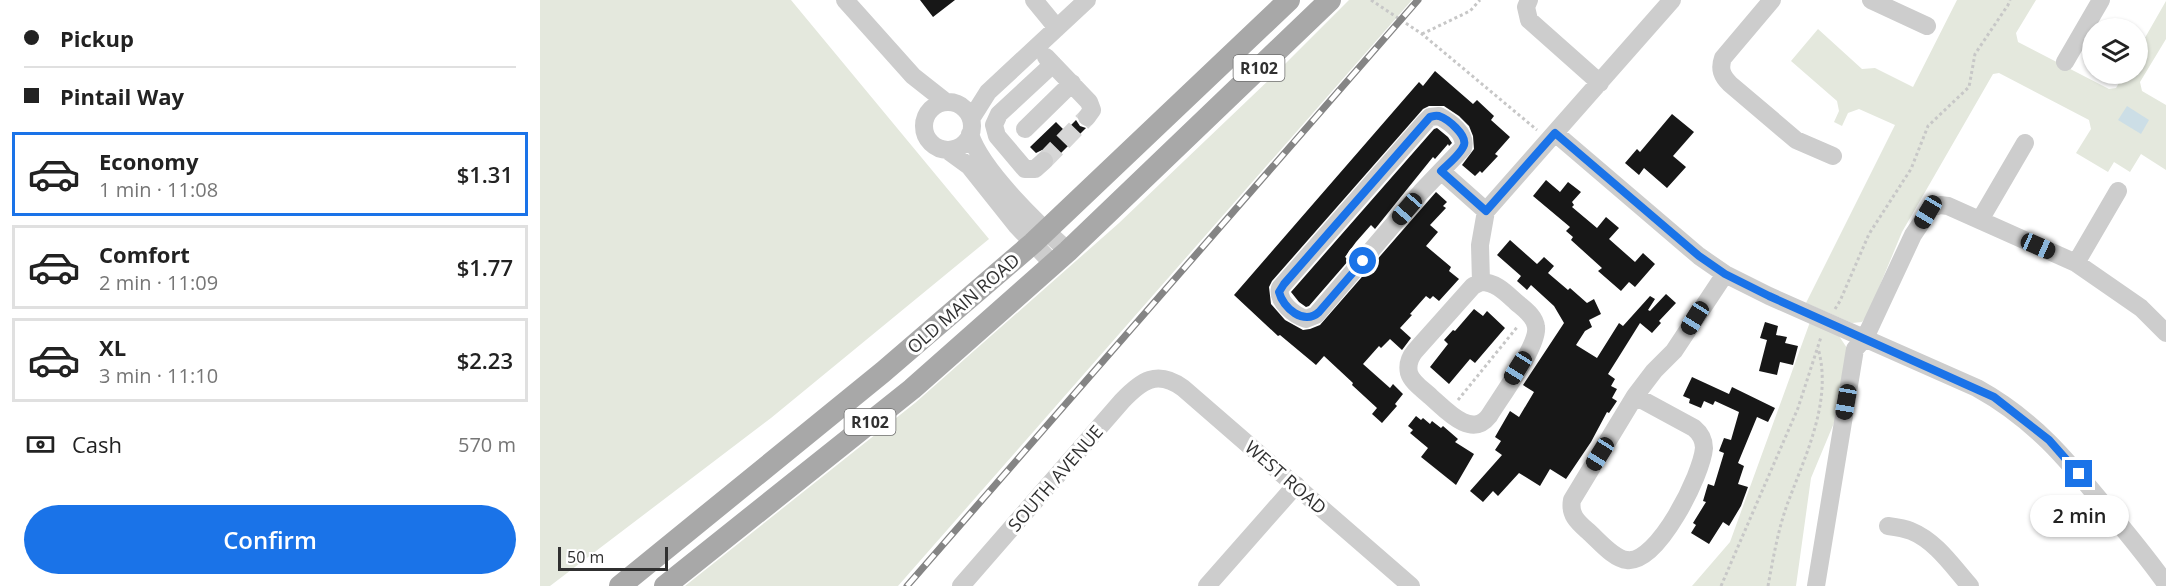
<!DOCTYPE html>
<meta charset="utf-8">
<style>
:root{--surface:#fff;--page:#f2f2f2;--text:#222;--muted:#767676;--line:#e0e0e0;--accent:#1a73e8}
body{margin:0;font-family:"Open Sans",sans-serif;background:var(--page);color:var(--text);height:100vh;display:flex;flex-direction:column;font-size:22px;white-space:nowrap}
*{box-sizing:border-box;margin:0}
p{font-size:20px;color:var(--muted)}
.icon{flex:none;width:33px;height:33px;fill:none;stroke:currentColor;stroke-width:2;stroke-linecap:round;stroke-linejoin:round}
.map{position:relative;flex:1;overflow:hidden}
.side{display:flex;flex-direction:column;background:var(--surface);width:540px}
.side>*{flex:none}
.top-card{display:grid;align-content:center;height:132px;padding:0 24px;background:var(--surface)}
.controls{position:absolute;left:1542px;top:18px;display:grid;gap:12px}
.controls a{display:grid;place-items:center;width:66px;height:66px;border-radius:50%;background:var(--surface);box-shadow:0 2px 4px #0004;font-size:30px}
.scale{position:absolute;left:18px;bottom:15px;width:110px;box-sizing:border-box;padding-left:6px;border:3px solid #303030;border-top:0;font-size:16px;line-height:21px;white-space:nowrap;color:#303030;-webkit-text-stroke:4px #fff;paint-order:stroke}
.end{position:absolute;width:27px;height:27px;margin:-14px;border:8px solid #1a73e8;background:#fff;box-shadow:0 0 0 3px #fff}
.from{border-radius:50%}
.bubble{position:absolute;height:42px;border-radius:21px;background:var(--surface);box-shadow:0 2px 4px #0004;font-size:20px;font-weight:600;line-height:42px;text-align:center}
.car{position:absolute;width:18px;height:36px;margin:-18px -9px;border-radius:8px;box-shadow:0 0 4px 2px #0007;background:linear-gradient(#222 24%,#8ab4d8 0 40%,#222 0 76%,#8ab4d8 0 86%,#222 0)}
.top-card b{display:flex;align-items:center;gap:21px;height:57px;font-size:22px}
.top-card b+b{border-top:2px solid var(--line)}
.top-card i{width:15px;height:15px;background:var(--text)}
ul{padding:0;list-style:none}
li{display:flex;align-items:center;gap:18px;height:84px;margin:0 12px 9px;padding:0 12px;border:3px solid var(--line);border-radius:0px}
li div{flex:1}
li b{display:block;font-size:22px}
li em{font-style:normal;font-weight:600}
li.current{border-color:var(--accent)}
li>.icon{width:54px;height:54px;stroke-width:1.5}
.pay{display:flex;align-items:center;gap:15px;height:66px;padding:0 24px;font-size:22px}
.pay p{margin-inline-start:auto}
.action{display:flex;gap:12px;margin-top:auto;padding:12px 24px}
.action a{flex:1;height:69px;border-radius:36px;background:var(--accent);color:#fff;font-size:24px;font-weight:600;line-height:69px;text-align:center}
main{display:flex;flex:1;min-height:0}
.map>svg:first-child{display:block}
.green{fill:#e4e8dd}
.water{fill:#ccdee6}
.building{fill:#171717}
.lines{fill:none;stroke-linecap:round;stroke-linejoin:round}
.minor-tunnel{stroke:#d6d6d6;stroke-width:18;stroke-dasharray:18 9;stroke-linecap:butt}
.path{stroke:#c7c7c7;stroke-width:3;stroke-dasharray:3 3;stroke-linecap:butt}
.minor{stroke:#cdcdcd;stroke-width:18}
.major{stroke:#a8a8a8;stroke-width:22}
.rail-casing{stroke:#858585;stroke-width:7}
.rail{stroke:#fff;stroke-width:4.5;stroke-dasharray:14;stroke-linecap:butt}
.route{stroke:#1a73e8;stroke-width:8}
.labels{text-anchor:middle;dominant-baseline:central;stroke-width:6;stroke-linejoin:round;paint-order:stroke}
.shield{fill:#fff;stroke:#6e6e6e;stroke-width:1.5}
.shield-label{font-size:16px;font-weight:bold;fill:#303030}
.street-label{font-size:18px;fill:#303030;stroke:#fff}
</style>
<main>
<section class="side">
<div class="top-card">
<b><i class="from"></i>Pickup</b>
<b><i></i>Pintail Way</b>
</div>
<ul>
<li class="current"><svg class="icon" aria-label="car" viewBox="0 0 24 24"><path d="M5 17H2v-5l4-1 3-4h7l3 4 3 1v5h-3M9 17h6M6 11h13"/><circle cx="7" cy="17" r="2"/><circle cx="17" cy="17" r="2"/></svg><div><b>Economy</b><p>1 min · 11:08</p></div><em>$1.31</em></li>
<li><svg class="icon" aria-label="car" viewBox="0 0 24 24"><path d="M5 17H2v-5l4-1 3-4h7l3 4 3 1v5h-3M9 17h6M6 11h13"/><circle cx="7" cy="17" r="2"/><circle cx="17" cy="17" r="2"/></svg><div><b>Comfort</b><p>2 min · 11:09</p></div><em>$1.77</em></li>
<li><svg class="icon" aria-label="car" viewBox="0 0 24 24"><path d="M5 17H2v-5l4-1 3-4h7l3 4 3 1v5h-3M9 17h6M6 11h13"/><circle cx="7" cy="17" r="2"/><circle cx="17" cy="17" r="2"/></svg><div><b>XL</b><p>3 min · 11:10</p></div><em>$2.23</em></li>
</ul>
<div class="pay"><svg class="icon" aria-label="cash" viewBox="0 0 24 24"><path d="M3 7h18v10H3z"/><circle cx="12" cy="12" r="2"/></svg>Cash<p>570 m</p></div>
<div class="action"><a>Confirm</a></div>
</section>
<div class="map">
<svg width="1626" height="586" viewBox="0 0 1626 586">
<rect width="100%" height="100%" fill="#fff"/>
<!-- green -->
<path class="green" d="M0,0H251L449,239L231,418L10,586H0Z
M809,0H872L358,586H145L375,403L579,223L733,76Z
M1417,0H1496L1476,33L1478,42L1569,89L1576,88L1584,74H1598V50L1626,1V39L1600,82L1602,91L1626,105V170L1601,154L1590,172L1574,162L1568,172L1536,153L1551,129L1549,120L1459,73L1453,74L1362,232L1328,314L1322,322L1312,323L1266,303L1355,125L1319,109L1308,113L1302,126L1294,122L1299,111L1297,101L1251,61L1278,29L1322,69L1335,68L1373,87Z
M1270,322L1299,336L1307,348L1299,411L1271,478L1256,586H1152L1190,542Z"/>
<!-- water -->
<path class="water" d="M1587,106L1609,120L1601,134L1578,120Z"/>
<!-- building -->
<path class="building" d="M380,0H415L393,17Z
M895,71L933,104L937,100L954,116L951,120L970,137L955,154L958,156L942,173L940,171L935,176L922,165L934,149L933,136L929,126L919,116L904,106H889L883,109L732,281L729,287L731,304L745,320L763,330L770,329L780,325L896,192L907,202L903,206L906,208L890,225L898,232L886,246L911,267L909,271L919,279L899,301L893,296L890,299L886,296L870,314L872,315L860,328L871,338L862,350L850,339L841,348L839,346L823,364L850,388L853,384L863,394L855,404L857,406L842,423L832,414L837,408L812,385L813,383L784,356L776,365L740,335L738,336L694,295L879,82L883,86Z
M1132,114L1154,132L1133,156L1146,167L1127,188L1104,168L1099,175L1085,163L1097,149L1100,152Z
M536,120L540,126L546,128L515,159L508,151L502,150L496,153L490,147L516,122L525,131Z
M897,128L908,137L912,143L909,146L908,144L895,159L893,157L835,229L831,225L816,242L805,257L809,260L769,306L766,307L759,302L751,292L894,129Z
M1006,180L1020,192L1028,182L1041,192L1032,202L1034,205L1032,207L1057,228L1066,217L1079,228L1069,239L1095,262L1103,253L1115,264L1095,287L1089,282L1081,291L1058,271L1062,268L1031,240L1033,237L1026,231L1030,227L993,196Z
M970,240L997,264L1004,257L1014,266L1008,273L1028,290L1030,288L1047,303L1054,299L1061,314L1049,320L1052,327L1045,331L1036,345L1057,358L1079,323L1083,326L1110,296L1115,299L1108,310L1110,311L1126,294L1136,303L1119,321L1121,323L1112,333L1100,323L1080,355L1068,374L1075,379L1071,386L1077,389L1072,398L1077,401L1069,413L1067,412L1051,442L1026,479L1010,469L1000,486L979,473L958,496L953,491L943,502L930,491L962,455L955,450L961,441L955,437L970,411L979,417L994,392L983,385L1024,323L1014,306L991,285L987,290L977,281L981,276L957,255Z
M934,309L943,316L947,311L965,328L935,363L930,359L909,384L890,367L908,344L904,340L913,330L915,331Z
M1225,322L1238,326L1236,335L1247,337L1245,343L1258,346L1253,365L1240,362L1237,375L1219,371L1227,340L1220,338Z
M1152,377L1189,394L1192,387L1235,408L1228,422L1217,417L1198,463L1204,466L1198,484L1208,487L1201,506L1189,526L1183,522L1169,544L1151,533L1156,525L1153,523L1166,502L1163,501L1168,484L1174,486L1184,453L1179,451L1184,438L1191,440L1199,412L1175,401L1173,405L1164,401L1161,408L1149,403L1150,399L1143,396Z
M876,416L881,420L883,418L890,424L892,421L901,428L903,426L918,439L915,442L934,454L916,485L881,457L888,448L870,433L873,430L868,426Z"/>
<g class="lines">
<!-- minor-tunnel -->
<path class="minor-tunnel" d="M504,161L547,117"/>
<!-- path -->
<path class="path" d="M831,0L882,34L997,130
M882,34L930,11L940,0
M1295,309L1300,301L1329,234L1371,169L1388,126L1429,87L1435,54L1468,5L1470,0
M918,400L978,326
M1181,586L1258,408L1281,337
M1228,586C1233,559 1238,530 1247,505C1265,456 1293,401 1278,348"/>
<!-- minor -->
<path class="minor" d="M305,0L373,76L406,102
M494,0L517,28
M989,0L986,7L989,20L1060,83
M1232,0L1183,58C1179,69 1182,76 1190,84L1256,140L1293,156
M1331,0L1387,26
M506,57L549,102L552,110L547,117
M1525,62L1561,0
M384 126a24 24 0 1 1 48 0a24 24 0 1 1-48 0Z
M899,116C910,122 927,134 923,148L881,192L776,315L766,319C754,315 737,302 740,288L886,121L890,117Z
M431,119L448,92L547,0
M485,129L532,83
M1015,133L1159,256L1185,274L1229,296L1437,388C1495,420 1528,461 1569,511C1588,535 1608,558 1626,584
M430,134C441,170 499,225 528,251
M407,150L429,166L476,225L513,264
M504,161L495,169H485L457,136L454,125L459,114L513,64
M901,171L946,211
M1440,220L1485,143
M1536,263L1578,191
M941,282C956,282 966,293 976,302C984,309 995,316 996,327C999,345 960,398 949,416C931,439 906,410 891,397C884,390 872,383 869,373C867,364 870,357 875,351L933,286Z
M941,282L940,245L946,211L1132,0
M1095,396L1154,428C1160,433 1164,439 1164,448C1162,474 1118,564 1087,560C1074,559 1060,542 1050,533C1039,523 1029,516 1032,500L1095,396L1114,371L1134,351L1185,274
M1348,526C1356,527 1364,528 1371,531C1396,541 1413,567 1430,586
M421,586L582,401C601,381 617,369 643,388L871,586
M667,586L756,485
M1276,586L1315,349L1325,338L1373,235L1391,208L1400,205L1408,206L1536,263L1601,308L1626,333"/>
<!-- major -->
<path class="major" d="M80,586L343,372L493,243L749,0
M125,586L372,389L528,251L790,0"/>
<!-- rail casing -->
<g class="rail-casing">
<path id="rail" d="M367,586L878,0"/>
</g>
<!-- rail -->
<use href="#rail" class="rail"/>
</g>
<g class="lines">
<!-- route -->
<path class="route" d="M823,261L779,312C764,326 743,308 739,292L744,284L890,117C894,116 895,115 899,116C908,119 927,135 924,145C921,154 908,164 901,171L946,211L1015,133L1159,256L1185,274L1229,296L1454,397L1509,440L1539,474"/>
</g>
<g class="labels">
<!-- shield labels -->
<g class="shield">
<rect x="693.5" y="55" width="51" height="26" rx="4.5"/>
<rect x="304.5" y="409" width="51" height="26" rx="4.5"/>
</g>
<g class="shield-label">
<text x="719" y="68">R102</text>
<text x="330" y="422">R102</text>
</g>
<!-- street labels -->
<g class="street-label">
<text transform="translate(423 303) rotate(-41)">OLD MAIN ROAD</text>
<text transform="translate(746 477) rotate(41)">WEST ROAD</text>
<text transform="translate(515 478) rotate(-49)">SOUTH AVENUE</text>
</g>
</g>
</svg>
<div class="controls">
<a><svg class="icon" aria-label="layers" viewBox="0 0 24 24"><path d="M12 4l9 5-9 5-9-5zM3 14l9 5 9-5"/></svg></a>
</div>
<div class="scale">50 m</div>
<i class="end from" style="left:823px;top:261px"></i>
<i class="end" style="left:1539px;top:474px"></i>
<div class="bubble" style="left:1490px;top:495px;width:99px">2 min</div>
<i class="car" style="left:867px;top:209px;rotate:221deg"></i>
<i class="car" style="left:1388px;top:212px;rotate:211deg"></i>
<i class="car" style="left:1498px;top:246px;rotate:114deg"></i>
<i class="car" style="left:1155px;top:318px;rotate:212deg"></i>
<i class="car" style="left:978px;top:368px;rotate:212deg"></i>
<i class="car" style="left:1306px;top:402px;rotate:190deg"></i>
<i class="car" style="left:1060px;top:454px;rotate:212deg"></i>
</div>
</main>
